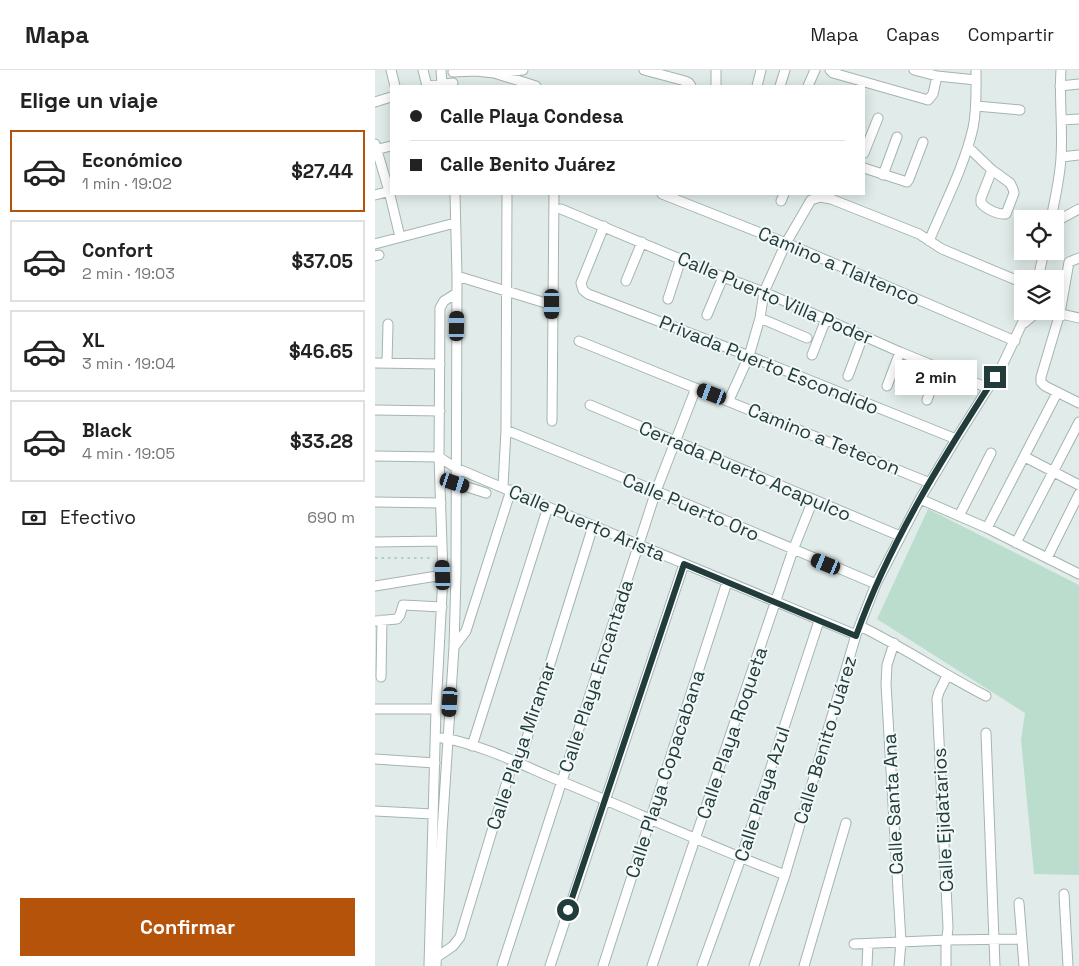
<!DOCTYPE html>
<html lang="es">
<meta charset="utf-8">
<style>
:root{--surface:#fff;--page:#f6f6f6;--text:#222;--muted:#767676;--line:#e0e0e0;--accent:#b45309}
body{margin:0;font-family:"Space Grotesk",sans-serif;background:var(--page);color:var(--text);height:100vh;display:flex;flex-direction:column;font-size:19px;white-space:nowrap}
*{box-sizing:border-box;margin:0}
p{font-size:16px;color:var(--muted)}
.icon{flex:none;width:28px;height:28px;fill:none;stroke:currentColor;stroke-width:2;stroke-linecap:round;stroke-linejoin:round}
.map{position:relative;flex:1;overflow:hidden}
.drawer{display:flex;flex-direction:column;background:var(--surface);width:375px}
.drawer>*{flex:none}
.hud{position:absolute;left:15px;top:15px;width:475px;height:110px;border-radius:0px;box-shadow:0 2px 12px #0003;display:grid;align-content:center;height:110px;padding:0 20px;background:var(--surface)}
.controls{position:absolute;left:639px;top:140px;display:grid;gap:10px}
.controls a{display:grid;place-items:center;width:50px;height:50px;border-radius:0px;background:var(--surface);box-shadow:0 2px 12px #0003;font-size:25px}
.end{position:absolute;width:22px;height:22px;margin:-11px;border:6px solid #223c3c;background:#fff;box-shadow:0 0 0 2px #fff}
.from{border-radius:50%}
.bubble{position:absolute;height:35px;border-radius:0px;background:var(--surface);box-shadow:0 2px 12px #0003;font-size:16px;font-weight:700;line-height:35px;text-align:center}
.car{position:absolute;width:15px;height:30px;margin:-15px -8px;border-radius:6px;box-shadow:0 0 4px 1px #0007;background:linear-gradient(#222 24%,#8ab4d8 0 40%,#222 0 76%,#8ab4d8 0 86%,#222 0)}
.hud b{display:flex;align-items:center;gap:18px;height:48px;font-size:19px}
.hud b+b{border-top:1px solid var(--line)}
.hud i{width:12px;height:12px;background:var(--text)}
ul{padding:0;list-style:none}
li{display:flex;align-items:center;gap:15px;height:82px;margin:0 10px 8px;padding:0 10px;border:2px solid var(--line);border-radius:0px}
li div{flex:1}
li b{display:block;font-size:19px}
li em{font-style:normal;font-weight:700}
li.on{border-color:var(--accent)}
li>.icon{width:45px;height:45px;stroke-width:1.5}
h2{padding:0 20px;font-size:22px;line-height:60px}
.pay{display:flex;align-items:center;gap:12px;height:55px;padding:0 20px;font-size:19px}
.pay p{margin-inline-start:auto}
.button{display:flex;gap:10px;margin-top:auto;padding:10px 20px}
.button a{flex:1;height:58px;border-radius:0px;background:var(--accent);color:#fff;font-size:20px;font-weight:700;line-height:58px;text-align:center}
header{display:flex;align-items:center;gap:30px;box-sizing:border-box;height:70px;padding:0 25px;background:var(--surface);border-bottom:1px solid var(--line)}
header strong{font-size:24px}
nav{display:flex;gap:28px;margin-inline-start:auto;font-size:18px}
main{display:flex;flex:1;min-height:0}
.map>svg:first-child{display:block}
.green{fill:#baddcd}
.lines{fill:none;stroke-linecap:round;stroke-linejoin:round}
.minor-casing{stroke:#a4b4b2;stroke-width:11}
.path{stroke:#82afad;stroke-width:1;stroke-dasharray:2.5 4;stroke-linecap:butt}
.minor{stroke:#fff;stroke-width:9}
.route{stroke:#223c3c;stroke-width:6}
.labels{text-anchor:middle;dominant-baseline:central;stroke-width:4;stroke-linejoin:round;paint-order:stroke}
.street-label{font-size:19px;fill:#223c3c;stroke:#f2f8f7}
</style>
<header>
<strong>Mapa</strong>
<nav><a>Mapa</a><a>Capas</a><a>Compartir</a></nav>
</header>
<main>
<section class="drawer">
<h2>Elige un viaje</h2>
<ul>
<li class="on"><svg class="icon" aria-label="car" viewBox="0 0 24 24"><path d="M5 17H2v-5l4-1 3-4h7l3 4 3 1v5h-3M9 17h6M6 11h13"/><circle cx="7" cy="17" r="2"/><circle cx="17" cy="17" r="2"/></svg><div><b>Económico</b><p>1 min · 19:02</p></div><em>$27.44</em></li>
<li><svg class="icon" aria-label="car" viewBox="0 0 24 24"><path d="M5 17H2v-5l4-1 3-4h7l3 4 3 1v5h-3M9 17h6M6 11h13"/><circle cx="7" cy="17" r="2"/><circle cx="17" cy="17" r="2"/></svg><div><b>Confort</b><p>2 min · 19:03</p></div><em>$37.05</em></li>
<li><svg class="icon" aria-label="car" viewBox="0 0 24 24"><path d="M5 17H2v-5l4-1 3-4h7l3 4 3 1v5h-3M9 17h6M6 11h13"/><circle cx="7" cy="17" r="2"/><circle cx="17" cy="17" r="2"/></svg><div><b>XL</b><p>3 min · 19:04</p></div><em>$46.65</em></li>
<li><svg class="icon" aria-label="car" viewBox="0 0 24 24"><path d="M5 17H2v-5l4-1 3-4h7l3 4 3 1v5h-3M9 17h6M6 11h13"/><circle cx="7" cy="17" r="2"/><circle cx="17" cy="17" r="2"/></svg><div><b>Black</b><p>4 min · 19:05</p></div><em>$33.28</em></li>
</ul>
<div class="pay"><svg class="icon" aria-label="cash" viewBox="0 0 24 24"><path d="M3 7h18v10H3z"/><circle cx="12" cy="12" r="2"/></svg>Efectivo<p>690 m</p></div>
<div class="button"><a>Confirmar</a></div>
</section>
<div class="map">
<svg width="704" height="896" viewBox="0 0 704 896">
<rect width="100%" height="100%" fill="#e1ecea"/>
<!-- green -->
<path class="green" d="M553,439L704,515V805L659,804L646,670L650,643L502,549Z"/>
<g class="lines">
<!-- minor casing -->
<g class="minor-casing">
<path id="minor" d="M16,0L20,16
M48,0L52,16
M66,0L67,14
M269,0L310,11L314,13L316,16
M341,0V16
M455,0L458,3L553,30L558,24L562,6L601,10
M539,0L562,6
M78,2L101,1L119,3L161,16
M121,3L148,0
M52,16L78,13
M382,16L386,0
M405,16L410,0
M433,16L440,0
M685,16L704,14
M0,32L16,27
M601,36L645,40
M687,50L704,49
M0,74L14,121L25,167
M593,77L617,100L635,113L638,119L639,123L631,144C623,145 611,139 606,133V128L617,100
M0,80L16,76
M489,83L503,48
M686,87L704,85
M489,98L532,112L534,109L548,72
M508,105L522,67
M287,124L411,173L640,271
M0,125L16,121
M406,131L409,124
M186,139L348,207L389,222L525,282L613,318
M676,149C680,128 685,108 686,87C688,58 684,29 686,0
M680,152L704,139
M229,156L206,213L208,220L213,224L374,286L581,369
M554,171C569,135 589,97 598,58C602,39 601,20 601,0
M0,174L80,153
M0,186L4,185
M704,188L694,192L685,243L666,307V312L670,316L704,333
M82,206L177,235
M663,209L669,181
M251,211L267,172
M293,229L306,189
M673,241L704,248
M332,245L348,207
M385,248L432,268
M649,253L661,243L668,241
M204,271L555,413
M437,285L451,249
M0,293L65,294
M12,293L13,254
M473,306L488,266
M512,316L525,282
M354,330L374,286L385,248L389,222L411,173L436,130L445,127L456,129L544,164L567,179L648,213
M552,330L564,297
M215,335L525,466
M0,340L65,341
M177,351L179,124
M131,360L281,421L501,514
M0,386L64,387L81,398L173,437L481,565
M650,387L704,415
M80,413L111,423
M128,416L131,360L132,124
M545,429L612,458L704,504
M0,432L66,433
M584,446L616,383
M612,458L682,323
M0,472L66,471
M641,473L704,352
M672,488L704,424
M0,516L68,505
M0,551L22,549L25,545L28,535L67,537
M485,556C528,577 568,604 611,626
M519,573L512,595L511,614L526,872L524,896
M79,577L91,561L136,420
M6,607L7,550
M0,639H61
M611,663L620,896
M67,668C105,674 143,693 178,708C256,740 332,775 410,805
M97,676L173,437
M0,689L60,693
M0,741L58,744
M689,824L693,896
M644,833L649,896
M479,874L572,870L646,869
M62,887L78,876L85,867L136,698L146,687L218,456
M54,896L61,639L68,505L64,387L65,238L69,231L82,223
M61,896L67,762L79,577L81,504L82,206L80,124
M127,896L281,421L321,318
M175,896L309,494
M228,896L352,512
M277,896L418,480L438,430
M327,896L366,788L444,551
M379,896L410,805L481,565L501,514L545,429L581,369L627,296L653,241
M429,896L471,753
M492,896L493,874
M571,896V876L573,858L562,629L564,622L572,606"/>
</g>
<!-- path -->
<path class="path" d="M0,488H59"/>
<!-- minor -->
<use href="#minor" class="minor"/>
</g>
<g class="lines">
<!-- route -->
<path class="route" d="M193,840L309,494L481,566C514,473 567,389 620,307"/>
</g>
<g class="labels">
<!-- street labels -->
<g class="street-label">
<text transform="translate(464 196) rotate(23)">Camino a Tlaltenco</text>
<text transform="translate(400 228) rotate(23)">Calle Puerto Villa Poder</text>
<text transform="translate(394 295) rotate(22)">Privada Puerto Escondido</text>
<text transform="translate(449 369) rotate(22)">Camino a Tetecon</text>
<text transform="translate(370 401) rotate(23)">Cerrada Puerto Acapulco</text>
<text transform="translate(316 437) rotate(23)">Calle Puerto Oro</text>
<text transform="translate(212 453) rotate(23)">Calle Puerto Arista</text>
<text transform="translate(221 606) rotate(-72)">Calle Playa Encantada</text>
<text transform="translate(357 663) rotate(-71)">Calle Playa Roqueta</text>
<text transform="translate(450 670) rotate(-73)">Calle Benito Juárez</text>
<text transform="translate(146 676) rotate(-71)">Calle Playa Miramar</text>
<text transform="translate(290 704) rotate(-72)">Calle Playa Copacabana</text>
<text transform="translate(387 724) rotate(-72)">Calle Playa Azul</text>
<text transform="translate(518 734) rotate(-93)">Calle Santa Ana</text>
<text transform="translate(568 750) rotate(-93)">Calle Ejidatarios</text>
</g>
</g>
</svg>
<div class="controls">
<a><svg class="icon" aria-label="locate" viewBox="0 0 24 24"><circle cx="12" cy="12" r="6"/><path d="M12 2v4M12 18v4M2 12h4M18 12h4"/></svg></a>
<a><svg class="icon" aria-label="layers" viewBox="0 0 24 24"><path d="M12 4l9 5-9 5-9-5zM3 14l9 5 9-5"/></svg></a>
</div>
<i class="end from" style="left:193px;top:840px"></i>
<i class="end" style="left:620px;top:307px"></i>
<div class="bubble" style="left:520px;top:290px;width:82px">2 min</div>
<i class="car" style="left:177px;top:234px;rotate:180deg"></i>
<i class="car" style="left:82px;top:256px;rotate:1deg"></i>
<i class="car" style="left:337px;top:324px;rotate:291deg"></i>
<i class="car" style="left:80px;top:413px;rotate:108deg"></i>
<i class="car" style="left:451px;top:494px;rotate:292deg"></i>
<i class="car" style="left:68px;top:505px;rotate:358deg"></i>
<i class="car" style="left:75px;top:632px;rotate:184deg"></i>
<div class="hud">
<b><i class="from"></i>Calle Playa Condesa</b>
<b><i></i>Calle Benito Juárez</b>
</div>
</div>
</main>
